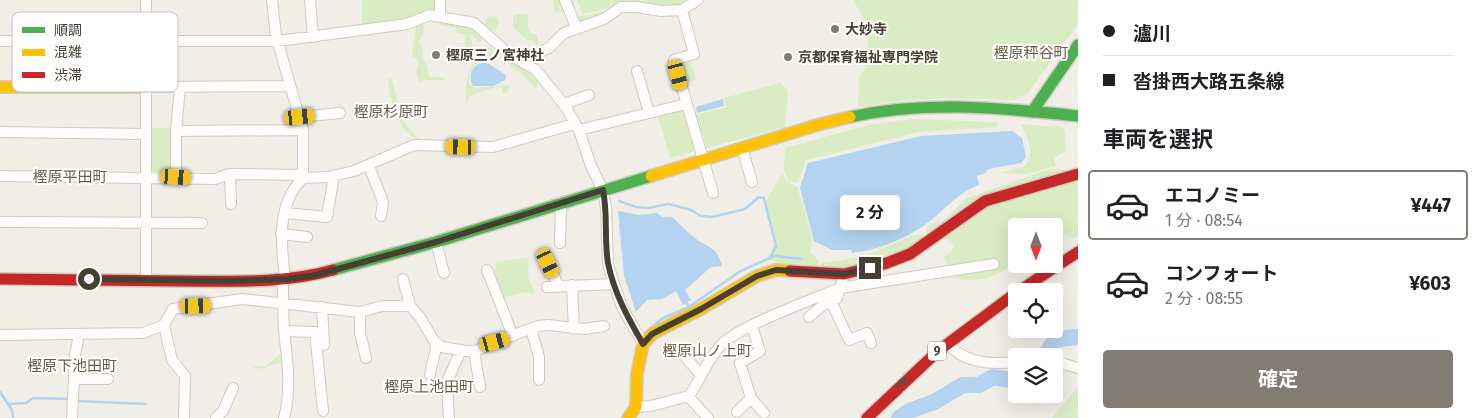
<!DOCTYPE html>
<html lang="ja">
<meta charset="utf-8">
<style>
:root{--surface:#fff;--page:#f2f2f2;--text:#202124;--muted:#757577;--line:#e0e0e0;--accent:#817d72}
body{margin:0;font-family:"Fira Sans","Noto Sans JP",sans-serif;background:var(--page);color:var(--text);height:100vh;display:flex;flex-direction:column;font-size:19px;white-space:nowrap}
*{box-sizing:border-box;margin:0}
p{font-size:16px;color:var(--muted)}
.icon{flex:none;width:28px;height:28px;fill:none;stroke:currentColor;stroke-width:2;stroke-linecap:round;stroke-linejoin:round}
.map{position:relative;flex:1;overflow:hidden}
.sheet{display:flex;flex-direction:column;background:var(--surface);width:400px}
.sheet>*{flex:none}
.guide{display:grid;align-content:center;height:110px;padding:0 25px;background:var(--surface)}
.needle{width:32px;rotate:180deg}
.buttons{position:absolute;left:1008px;top:218px;display:grid;gap:10px}
.buttons a{display:grid;place-items:center;width:55px;height:55px;border-radius:5px;background:var(--surface);box-shadow:0 5px 20px #0002;font-size:25px}
.end{position:absolute;width:22px;height:22px;margin:-11px;border:6px solid #454033;background:#fff;box-shadow:0 0 0 2px #fff}
.from{border-radius:50%}
.bubble{position:absolute;height:35px;border-radius:5px;background:var(--surface);box-shadow:0 5px 20px #0002;font-size:16px;font-weight:700;line-height:35px;text-align:center}
.car{position:absolute;width:15px;height:30px;margin:-15px -8px;border-radius:6px;box-shadow:0 0 4px 1px #0007;background:linear-gradient(#f5c518 24%,#345 0 40%,#f5c518 0 76%,#345 0 86%,#f5c518 0)}
.guide b{display:flex;align-items:center;gap:18px;height:48px;font-size:19px}
.guide b+b{border-top:1px solid var(--line)}
.guide i{width:12px;height:12px;background:var(--text)}
ul{padding:0;list-style:none}
li{display:flex;align-items:center;gap:15px;height:70px;margin:0 10px 8px;padding:0 15px;border:2px solid transparent;border-radius:5px}
li div{flex:1}
li b{display:block;font-size:19px}
li em{font-style:normal;font-weight:700}
li.active{border-color:var(--accent)}
li>.icon{width:45px;height:45px;stroke-width:1.5}
h2{padding:0 25px;font-size:22px;line-height:60px}
.action{display:flex;gap:10px;margin-top:auto;padding:10px 25px}
.action a{flex:1;height:58px;border-radius:5px;background:var(--accent);color:#fff;font-size:20px;font-weight:700;line-height:58px;text-align:center}
main{display:flex;flex:1;min-height:0}
.map>svg:first-child{display:block}
.green{fill:#d9ecc4}
.water{fill:#b4d3f0}
.lines{fill:none;stroke-linecap:round;stroke-linejoin:round}
.stream{stroke:#b4d3f0;stroke-width:2.5}
.river{stroke:#b4d3f0;stroke-width:16}
.street-casing{stroke:#cecbc4;stroke-width:12}
.fast-casing{stroke:#cfccbd;stroke-width:14}
.slow-casing{stroke:#cfccbd;stroke-width:14}
.jam-casing{stroke:#cfccbd;stroke-width:14}
.street{stroke:#fdfcfb;stroke-width:10}
.fast{stroke:#4caf50;stroke-width:11}
.slow{stroke:#ffc107;stroke-width:11}
.jam{stroke:#c62828;stroke-width:11}
.oneway{fill:#475c3a}
.route{stroke:#454033;stroke-width:6}
.poi-dot{fill:#817d72;stroke:#fff;stroke-width:2}
.labels{text-anchor:middle;dominant-baseline:central;stroke-width:4;stroke-linejoin:round;paint-order:stroke}
.shield{fill:#fff;stroke:#7d7970;stroke-width:1}
.shield-label{font-size:12px;font-weight:bold;fill:#454033}
.poi-label{font-size:14px;font-weight:bold;fill:#454033;stroke:#fff;text-anchor:start}
.neighbourhood-label{font-size:15px;fill:#695f49;stroke:#fff}
.key{fill:#fff;stroke:#c7c6c2;stroke-width:1}
.key-label{font-size:14px;fill:#454033}
</style>
<main>
<div class="map">
<svg width="1078" height="418" viewBox="0 0 1078 418">
<rect width="100%" height="100%" fill="#f0eee6"/>
<!-- green -->
<path class="green" d="M362,0H437V9L422,12L409,20L362,25Z
M553,0H561L566,8L563,12L555,13Z
M577,0H611L609,8L583,14Z
M613,0H694C674,15 655,0 633,2C624,2 618,6 610,9Z
M853,0H1078V24L1028,93L1015,100L943,98L900,101L858,107L859,77L866,68L869,27Z
M607,11L605,16L579,24L577,17Z
M516,14H528V27L531,33L537,35L539,46L531,40H527L513,27V17Z
M485 23a7 7 0 1 1 14 0a7 7 0 1 1-14 0Z
M440,20L471,27L482,36L481,42H476V37L471,35L470,38L473,44L470,50L465,46L466,35L457,33L456,28L439,25Z
M424,21L423,35L420,38L419,43L422,47L423,60L426,62L429,77H443L444,80H423L421,83C416,77 415,70 419,64L417,58L412,57L416,23Z
M486,46L492,49L493,57L485,62H477L470,73L469,83L475,88L509,85L508,92L502,94V88L499,86L469,96L468,102L466,101C464,79 470,62 486,46Z
M512,60L539,82L535,88L518,70L510,66Z
M690,60L696,80L684,83L680,68L684,62Z
M388,78L392,80L402,119L419,140C399,134 388,97 388,78Z
M780,83L788,91L785,127L707,148L697,117L698,114L727,107L724,98Z
M684,110L696,151L670,158L658,117Z
M910,119L993,122L997,123V127L919,132L806,160L798,183L788,181L784,170L785,148L869,125Z
M1020,124L1060,127L1065,130L1066,151L1054,158L1056,166L1027,174L1000,173L1026,166C1035,153 1028,136 1020,124Z
M152,128H176L175,174L152,172Z
M1049,169L1075,170L1078,172V236L1073,238L1059,232L1054,234V226H1016V261C999,277 980,283 956,278L944,258L954,248L951,241L926,232L927,226C934,222 941,223 947,218C955,212 958,203 967,198Z
M782,173L787,182L797,186L812,237L810,252L819,261L817,269L784,265L767,258L775,244L764,205Z
M917,234L926,237L907,251L839,271L819,270L821,263C839,261 864,257 880,250C893,245 904,239 917,234Z
M529,257L528,277L534,291L532,294L525,292L502,298L495,272L496,262Z
M280,354L285,355V361L259,369L251,366H266Z
M1078,387V418H1052Z"/>
<!-- water -->
<path class="water" d="M481,62L489,64L506,75L505,80L493,86H473C468,77 471,67 481,62Z
M723,99L724,106L697,113L696,107Z
M1012,131L1022,138L1026,157L1021,163L989,169L985,173L977,176L979,185C959,192 946,208 930,221C908,238 879,250 852,253L851,250H832L814,241L800,188L808,163L921,136Z
M618,211L640,215L657,213L662,217H672C681,225 690,235 699,241C713,249 717,249 722,266L711,267L685,290L691,300L683,305L676,291L662,299L647,300L636,312L624,276Z"/>
<g class="lines">
<!-- stream -->
<path class="stream" d="M619,201L636,207L648,208L669,204L691,210L701,216L712,217L745,209L759,197L764,198L776,246L770,259
M687,303L689,307L739,272L765,260L775,256L802,259
M649,329L663,318L689,307
M0,392L12,410L13,418
M76,401L146,404
M9,404L26,403L33,398L69,399"/>
<!-- river -->
<path class="river" d="M1046,356C1053,337 1059,339 1078,337
M899,418L909,411L934,402L963,385H979L993,377L1016,381"/>
<!-- street casing -->
<g class="street-casing">
<path id="street" d="M146,0V279
M272,0L276,36L303,130V178
M310,0L313,37
M565,0L576,27
M682,10L694,54L674,60L713,193
M440,15V0
M0,41H278L407,24L430,15L474,23L510,55L536,70L565,106L579,130L591,166L603,190L606,208L608,264L614,284L622,307L643,344
M521,60L549,48L564,33L604,19L621,7H637L661,11L682,10L698,0
M637,71L649,113
M145,87L289,86
M564,104L589,95
M300,117L340,113
M579,130L686,104
M176,131L303,130
M0,132L144,134
M742,148L752,182
M369,166L383,202L381,216
M230,174L231,204
M0,176L215,179L229,174L304,175
M176,177V131L180,87
M285,213L327,217L334,176
M0,222L202,223
M281,234L307,237
M436,242L444,273
M560,243L561,203
M548,263L558,285
M487,270L513,336
M283,279C283,296 283,313 284,330C287,360 292,388 284,418
M285,279C281,245 276,204 303,178L328,177L354,171L414,145L493,147L574,124
M403,279L410,306
M572,285L574,329
M547,287L614,284
M831,301L849,340L867,333L871,343
M322,307L324,345
M360,312V333L366,358
M809,317L823,305L837,298L840,288L994,264
M164,325L172,360L185,376L184,418
M752,326L760,351L740,363L751,398L764,413
M531,329L539,357V380
M285,331L315,332L323,411
M0,335L143,333L164,325L173,309L242,299L360,312L382,306H410L420,317L434,341L442,347L466,351H476L495,342L538,326L548,325L584,329L604,326
M947,343C964,363 990,365 1016,362
M474,351L480,387
M683,354L700,374
M1030,356H1033
M1054,361L1078,368
M430,374L437,343
M74,379H108
M688,396L708,418
M636,407L651,406L689,396C701,379 707,359 722,344C740,326 813,299 840,288L844,274
M737,412L751,398
M72,418L75,355L79,335
M216,418L223,411L233,388
M449,418L447,382L461,350"/>
</g>
<!-- fast casing -->
<g class="fast-casing">
<path id="fast" d="M1032,112L1078,45
M850,117C926,100 1002,108 1078,116
M333,270L436,242L651,176"/>
</g>
<!-- slow casing -->
<g class="slow-casing">
<path id="slow" d="M0,87H145
M651,176L817,125L850,117
M628,418L636,407L637,374L643,344L652,334L701,309L757,276L776,270L790,271"/>
</g>
<!-- jam casing -->
<g class="jam-casing">
<path id="jam" d="M790,271L844,274L884,264L910,254L985,201L1078,174
M0,279C60,280 120,280 180,281C231,281 283,284 333,270
M1019,291L1078,252
M867,418L938,351L1016,293"/>
</g>
<!-- street -->
<use href="#street" class="street"/>
<!-- fast -->
<use href="#fast" class="fast"/>
<!-- slow -->
<use href="#slow" class="slow"/>
<!-- jam -->
<use href="#jam" class="jam"/>
</g>
<!-- one-way arrows -->
<defs><path id="oneway-solid" d="M-6-.8H1V-3.2L6.5 0L1 3.2V.8H-6Z" transform="scale(1.25)"/></defs>
<use class="oneway" href="#oneway-solid" transform="translate(901 383) rotate(-42)"/>
<g class="lines">
<!-- route -->
<path class="route" d="M89,279L234,281L286,279L312,276L436,242L603,190C608,215 604,239 608,263C614,293 628,318 643,344L652,334L701,309L757,276L776,270L844,274L870,268"/>
</g>
<!-- markers -->
<g class="poi-dot">
<circle cx="835" cy="29" r="5"/>
<circle cx="436" cy="55" r="5"/>
<circle cx="788" cy="57" r="5"/>
</g>
<g class="labels">
<!-- shield labels -->
<rect class="shield" x="928" y="341.5" width="18" height="19" rx="4"/>
<g class="shield-label">
<text x="937" y="351">9</text>
</g>
<!-- poi labels -->
<g class="poi-label">
<text x="845" y="29">大妙寺</text>
<text x="446" y="55">樫原三ノ宮神社</text>
<text x="798" y="57">京都保育福祉専門学院</text>
</g>
<!-- neighbourhood labels -->
<g class="neighbourhood-label">
<text x="1031" y="53">樫原秤谷町</text>
<text x="391" y="112">樫原杉原町</text>
<text x="70" y="177">樫原平田町</text>
<text x="707" y="351">樫原山ノ上町</text>
<text x="72" y="366">樫原下池田町</text>
<text x="429" y="387">樫原上池田町</text>
</g>
</g>
<!-- legend -->
<rect x="12" y="12" width="166" height="80" rx="8" class="key"/>
<rect x="22" y="27" width="23" height="6" fill="#4caf50"/>
<rect x="22" y="49" width="23" height="7" fill="#ffc107"/>
<rect x="22" y="72" width="23" height="6" fill="#c62828"/>
<g class="key-label">
<text x="54" y="35">順調</text>
<text x="54" y="57">混雑</text>
<text x="54" y="80">渋滞</text>
</g>
</svg>
<div class="buttons">
<a><svg class="needle" viewBox="-14 -14 28 28"><path d="M0-13l5 13h-10z" fill="#e53935"/><path d="M0 13l5-13h-10z" fill="#757577"/></svg></a>
<a><svg class="icon" aria-label="locate" viewBox="0 0 24 24"><circle cx="12" cy="12" r="6"/><path d="M12 2v4M12 18v4M2 12h4M18 12h4"/></svg></a>
<a><svg class="icon" aria-label="layers" viewBox="0 0 24 24"><path d="M12 4l9 5-9 5-9-5zM3 14l9 5 9-5"/></svg></a>
</div>
<i class="end from" style="left:89px;top:279px"></i>
<i class="end" style="left:870px;top:268px"></i>
<div class="bubble" style="left:840px;top:195px;width:60px">2 分</div>
<i class="car" style="left:678px;top:75px;rotate:165deg"></i>
<i class="car" style="left:300px;top:117px;rotate:84deg"></i>
<i class="car" style="left:461px;top:147px;rotate:271deg"></i>
<i class="car" style="left:176px;top:177px;rotate:93deg"></i>
<i class="car" style="left:548px;top:263px;rotate:155deg"></i>
<i class="car" style="left:196px;top:306px;rotate:89deg"></i>
<i class="car" style="left:495px;top:342px;rotate:75deg"></i>
</div>
<section class="sheet">
<div class="guide">
<b><i class="from"></i>瀘川</b>
<b><i></i>沓掛西大路五条線</b>
</div>
<h2>車両を選択</h2>
<ul>
<li class="active"><svg class="icon" aria-label="car" viewBox="0 0 24 24"><path d="M5 17H2v-5l4-1 3-4h7l3 4 3 1v5h-3M9 17h6M6 11h13"/><circle cx="7" cy="17" r="2"/><circle cx="17" cy="17" r="2"/></svg><div><b>エコノミー</b><p>1 分 · 08:54</p></div><em>¥447</em></li>
<li><svg class="icon" aria-label="car" viewBox="0 0 24 24"><path d="M5 17H2v-5l4-1 3-4h7l3 4 3 1v5h-3M9 17h6M6 11h13"/><circle cx="7" cy="17" r="2"/><circle cx="17" cy="17" r="2"/></svg><div><b>コンフォート</b><p>2 分 · 08:55</p></div><em>¥603</em></li>
</ul>
<div class="action"><a>確定</a></div>
</section>
</main>
